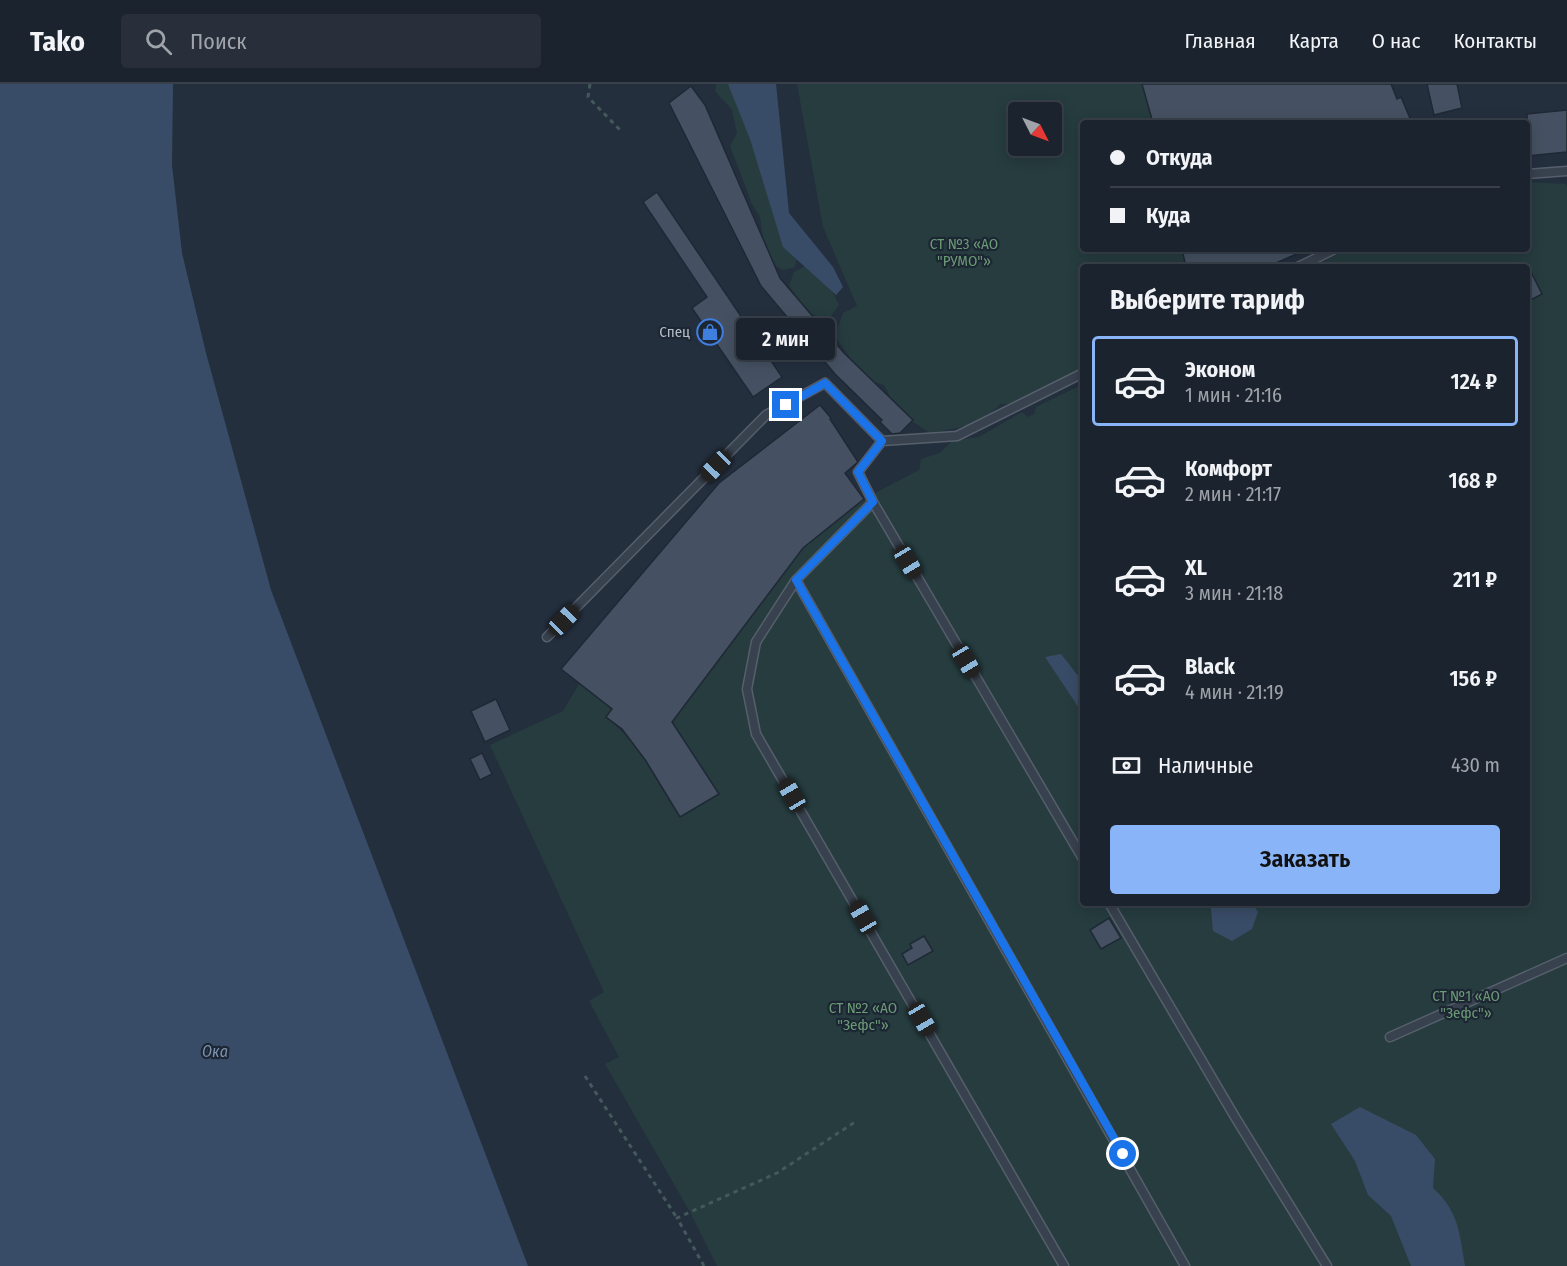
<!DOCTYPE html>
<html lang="ru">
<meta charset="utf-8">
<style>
:root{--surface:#1b232e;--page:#282f3a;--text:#f1f3f6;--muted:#a0a4aa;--line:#39404a;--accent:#8ab4f8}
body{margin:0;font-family:"Fira Sans Condensed",sans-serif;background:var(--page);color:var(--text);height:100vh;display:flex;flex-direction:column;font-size:22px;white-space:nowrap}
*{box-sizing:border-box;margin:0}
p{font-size:20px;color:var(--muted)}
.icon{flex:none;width:33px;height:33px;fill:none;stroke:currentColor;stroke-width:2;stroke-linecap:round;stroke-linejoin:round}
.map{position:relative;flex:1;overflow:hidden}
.sheet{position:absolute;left:1080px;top:180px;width:450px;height:642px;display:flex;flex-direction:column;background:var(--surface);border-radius:6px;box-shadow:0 3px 15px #0003,0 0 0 2px var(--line)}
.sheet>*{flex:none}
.banner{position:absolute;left:1080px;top:36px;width:450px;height:132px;border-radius:6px;box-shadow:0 3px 15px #0003,0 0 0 2px var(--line);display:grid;align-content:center;height:132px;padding:0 30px;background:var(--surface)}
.needle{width:39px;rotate:132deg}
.tools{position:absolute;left:1008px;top:18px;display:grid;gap:12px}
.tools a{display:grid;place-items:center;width:54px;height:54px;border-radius:6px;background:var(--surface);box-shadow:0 3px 15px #0003,0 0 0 2px var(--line);font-size:30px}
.end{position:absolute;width:27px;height:27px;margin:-14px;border:8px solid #1a73e8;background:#fff;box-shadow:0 0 0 3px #fff}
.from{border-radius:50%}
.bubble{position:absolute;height:42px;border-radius:6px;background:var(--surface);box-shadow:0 3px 15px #0003,0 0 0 2px var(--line);font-size:20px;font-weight:600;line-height:42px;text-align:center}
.car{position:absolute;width:18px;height:36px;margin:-18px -9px;border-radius:8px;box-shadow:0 0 4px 2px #0007;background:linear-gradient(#222 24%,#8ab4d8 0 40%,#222 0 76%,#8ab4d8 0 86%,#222 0)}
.banner b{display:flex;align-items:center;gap:21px;height:57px;font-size:22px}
.banner b+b{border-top:2px solid var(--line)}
.banner i{width:15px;height:15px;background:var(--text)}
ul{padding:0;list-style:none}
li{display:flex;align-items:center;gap:18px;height:90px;margin:0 12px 9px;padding:0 18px;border:3px solid transparent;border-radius:6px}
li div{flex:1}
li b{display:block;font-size:22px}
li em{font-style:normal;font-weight:600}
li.current{border-color:var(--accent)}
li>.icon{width:54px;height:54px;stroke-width:1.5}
h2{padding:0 30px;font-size:27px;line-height:72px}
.pay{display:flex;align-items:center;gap:15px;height:66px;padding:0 30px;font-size:22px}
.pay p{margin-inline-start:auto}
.cta{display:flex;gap:12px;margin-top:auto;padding:12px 30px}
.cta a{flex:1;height:69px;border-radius:6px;background:var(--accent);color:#111;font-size:24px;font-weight:600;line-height:69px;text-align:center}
header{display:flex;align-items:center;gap:36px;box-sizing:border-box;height:84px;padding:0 30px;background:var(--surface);border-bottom:2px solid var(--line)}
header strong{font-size:28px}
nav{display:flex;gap:33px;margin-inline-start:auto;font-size:21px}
.search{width:420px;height:54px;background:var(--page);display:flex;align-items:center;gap:15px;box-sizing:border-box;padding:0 21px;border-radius:6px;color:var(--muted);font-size:22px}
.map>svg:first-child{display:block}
.green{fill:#263c3f;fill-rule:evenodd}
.water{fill:#394c67}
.building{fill:#455162;stroke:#1f2835;stroke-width:1.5}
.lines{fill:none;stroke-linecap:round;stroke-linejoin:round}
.lane-casing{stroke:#565f6c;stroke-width:11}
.path{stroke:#44595c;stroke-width:3;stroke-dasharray:4.5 4.5;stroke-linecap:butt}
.lane{stroke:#38414e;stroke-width:8}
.route{stroke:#1a73e8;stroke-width:8}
.labels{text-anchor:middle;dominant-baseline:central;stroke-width:4.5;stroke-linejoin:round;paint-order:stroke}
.park-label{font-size:15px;fill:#6b9a76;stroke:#1d2633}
.poi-label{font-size:15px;fill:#b4bcc9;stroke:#1d2633;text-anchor:end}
.water-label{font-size:16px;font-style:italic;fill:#7c92b1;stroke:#1d2633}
</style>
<header>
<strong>Tako</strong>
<div class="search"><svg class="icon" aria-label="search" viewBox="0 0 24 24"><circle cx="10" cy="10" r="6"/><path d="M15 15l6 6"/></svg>Поиск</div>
<nav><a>Главная</a><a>Карта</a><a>О нас</a><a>Контакты</a></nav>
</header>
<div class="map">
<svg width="1567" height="1182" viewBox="0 0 1567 1182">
<rect width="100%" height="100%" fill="#242f3e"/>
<!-- green -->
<path class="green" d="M716,0H736L799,165L795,183L783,186L766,176L760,133L752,120L730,62L737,49L732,26L715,7Z
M797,0H1154L1153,39H1083V165H1182L1183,173L1194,183H1083V283C1065,298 1023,322 1000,320C983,342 956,344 930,349L898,328L884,301L865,295L835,252L843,229L857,222L823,143ZM1018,28H1052V62H1018Z
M1527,98L1566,100L1567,103V1182H717L690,1128L605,980L619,973L589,917L604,908L490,661L563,627L579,600L612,625L606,634C641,659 656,699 680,733L672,638L803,464L864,415L919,386L921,375L940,369L952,357L979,353L1022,328L1028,333L1034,330L1036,323L1083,300V819H1527V183H1313L1349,165H1527Z
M805,182L827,197L839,221L829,235L806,229L789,201L794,188Z"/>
<!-- water -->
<path class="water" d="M0,0H173L172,81L182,169L206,269L271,506L528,1182H0Z
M728,0H776L789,129L833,183L843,203L836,211L783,163L750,55Z
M1061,570L1083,598V630L1045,573Z
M1207,819H1252L1258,828L1252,845L1232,857L1213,847L1211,825Z
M1360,1023L1416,1051L1435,1075L1433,1104C1459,1128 1459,1148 1465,1182H1411L1391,1132L1368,1111L1355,1077L1331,1040Z"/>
<!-- building -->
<path class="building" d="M1142,0H1391L1397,15L1401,13L1412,39H1153Z
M1427,0H1457L1462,24L1434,31Z
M691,2L705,21L780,194L844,269L913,336L900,349L892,350L880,338L882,336L835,290L761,202L669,19Z
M1567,26V68L1527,72V30Z
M657,108L782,293L753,313L692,224L707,213L643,118Z
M1182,165H1308L1267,183H1186Z
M1527,180L1542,210L1527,218Z
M820,321L831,334L830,335L858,378L845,389L864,415L803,464L672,638L719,710L680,733L646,677L622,645L606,633L612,625L561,585L719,399Z
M496,615L510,646L485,658L471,627Z
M482,669L492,690L480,696L470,675Z
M1109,834L1121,854L1101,865L1090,846Z
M924,852L933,867L908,881L902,870L912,864L910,860Z"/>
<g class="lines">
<!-- lane casing -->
<g class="lane-casing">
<path id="lane" d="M1527,90L1567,87
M1298,183L1335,165
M882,357L858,388L873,418L1083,775
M873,418L796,496L1185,1182
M796,496L756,558L747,605L756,650L1064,1182
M547,553L766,331L825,299L882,357L957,352L1083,289
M1109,819L1235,1033L1327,1182
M1390,953L1567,874"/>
</g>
<!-- path -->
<path class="path" d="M590,0L588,13L620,46
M585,992L677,1134
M704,1182L677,1134L777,1089L855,1038"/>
<!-- lane -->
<use href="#lane" class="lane"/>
</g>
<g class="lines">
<!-- route -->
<path class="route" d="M786,321L825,299L882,357L858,388L873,418L796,496L1123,1070"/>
</g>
<!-- icons -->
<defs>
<g id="shop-ring" transform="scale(1.35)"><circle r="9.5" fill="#1d2633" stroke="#3f7fe0" stroke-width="1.5"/><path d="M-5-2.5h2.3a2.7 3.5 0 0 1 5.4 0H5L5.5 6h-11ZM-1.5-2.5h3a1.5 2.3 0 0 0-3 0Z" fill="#3f7fe0"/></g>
</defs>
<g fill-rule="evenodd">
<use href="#shop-ring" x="710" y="248"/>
</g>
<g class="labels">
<!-- park labels -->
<g class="park-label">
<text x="964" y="160">СТ №3 «АО<tspan x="964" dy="17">"РУМО"»</tspan></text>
<text x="1466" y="912">СТ №1 «АО<tspan x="1466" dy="17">"Зефс"»</tspan></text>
<text x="863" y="924">СТ №2 «АО<tspan x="863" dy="17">"Зефс"»</tspan></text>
</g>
<!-- poi labels -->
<g class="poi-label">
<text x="690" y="248">Спец</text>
</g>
<!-- water labels -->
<g class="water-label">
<text x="215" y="967">Ока</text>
</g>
</g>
</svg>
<div class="tools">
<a><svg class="needle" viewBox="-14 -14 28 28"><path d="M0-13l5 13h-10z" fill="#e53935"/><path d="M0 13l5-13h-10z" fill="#a0a4aa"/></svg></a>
</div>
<i class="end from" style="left:1123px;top:1070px"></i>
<i class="end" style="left:786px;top:321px"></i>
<div class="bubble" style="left:736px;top:234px;width:99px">2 мин</div>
<i class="car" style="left:716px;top:382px;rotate:224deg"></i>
<i class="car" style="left:908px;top:478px;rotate:149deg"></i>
<i class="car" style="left:564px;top:536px;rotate:44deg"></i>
<i class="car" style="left:966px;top:577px;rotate:149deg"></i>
<i class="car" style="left:792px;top:711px;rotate:330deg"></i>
<i class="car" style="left:863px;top:833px;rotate:330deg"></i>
<i class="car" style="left:922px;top:935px;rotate:150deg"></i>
<div class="banner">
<b><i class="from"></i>Откуда</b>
<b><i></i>Куда</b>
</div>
<section class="sheet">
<h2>Выберите тариф</h2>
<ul>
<li class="current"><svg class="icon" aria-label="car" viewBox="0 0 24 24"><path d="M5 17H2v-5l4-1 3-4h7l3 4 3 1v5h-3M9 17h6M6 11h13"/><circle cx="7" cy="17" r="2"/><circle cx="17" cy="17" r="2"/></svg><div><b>Эконом</b><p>1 мин · 21:16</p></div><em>124 ₽</em></li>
<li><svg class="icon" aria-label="car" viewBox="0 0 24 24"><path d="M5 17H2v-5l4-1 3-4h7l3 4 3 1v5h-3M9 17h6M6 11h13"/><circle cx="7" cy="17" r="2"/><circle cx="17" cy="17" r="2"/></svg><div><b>Комфорт</b><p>2 мин · 21:17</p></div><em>168 ₽</em></li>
<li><svg class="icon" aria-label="car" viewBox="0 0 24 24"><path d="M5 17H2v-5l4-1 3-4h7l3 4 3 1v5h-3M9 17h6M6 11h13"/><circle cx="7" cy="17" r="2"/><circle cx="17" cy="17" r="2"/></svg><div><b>XL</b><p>3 мин · 21:18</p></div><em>211 ₽</em></li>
<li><svg class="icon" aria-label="car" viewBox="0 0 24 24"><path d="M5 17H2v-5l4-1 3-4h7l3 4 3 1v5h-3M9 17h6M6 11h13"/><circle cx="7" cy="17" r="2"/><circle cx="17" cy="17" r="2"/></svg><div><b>Black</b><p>4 мин · 21:19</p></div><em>156 ₽</em></li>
</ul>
<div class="pay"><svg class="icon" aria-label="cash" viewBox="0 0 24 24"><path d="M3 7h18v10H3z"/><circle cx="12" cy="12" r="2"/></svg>Наличные<p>430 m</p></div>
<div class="cta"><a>Заказать</a></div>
</section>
</div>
